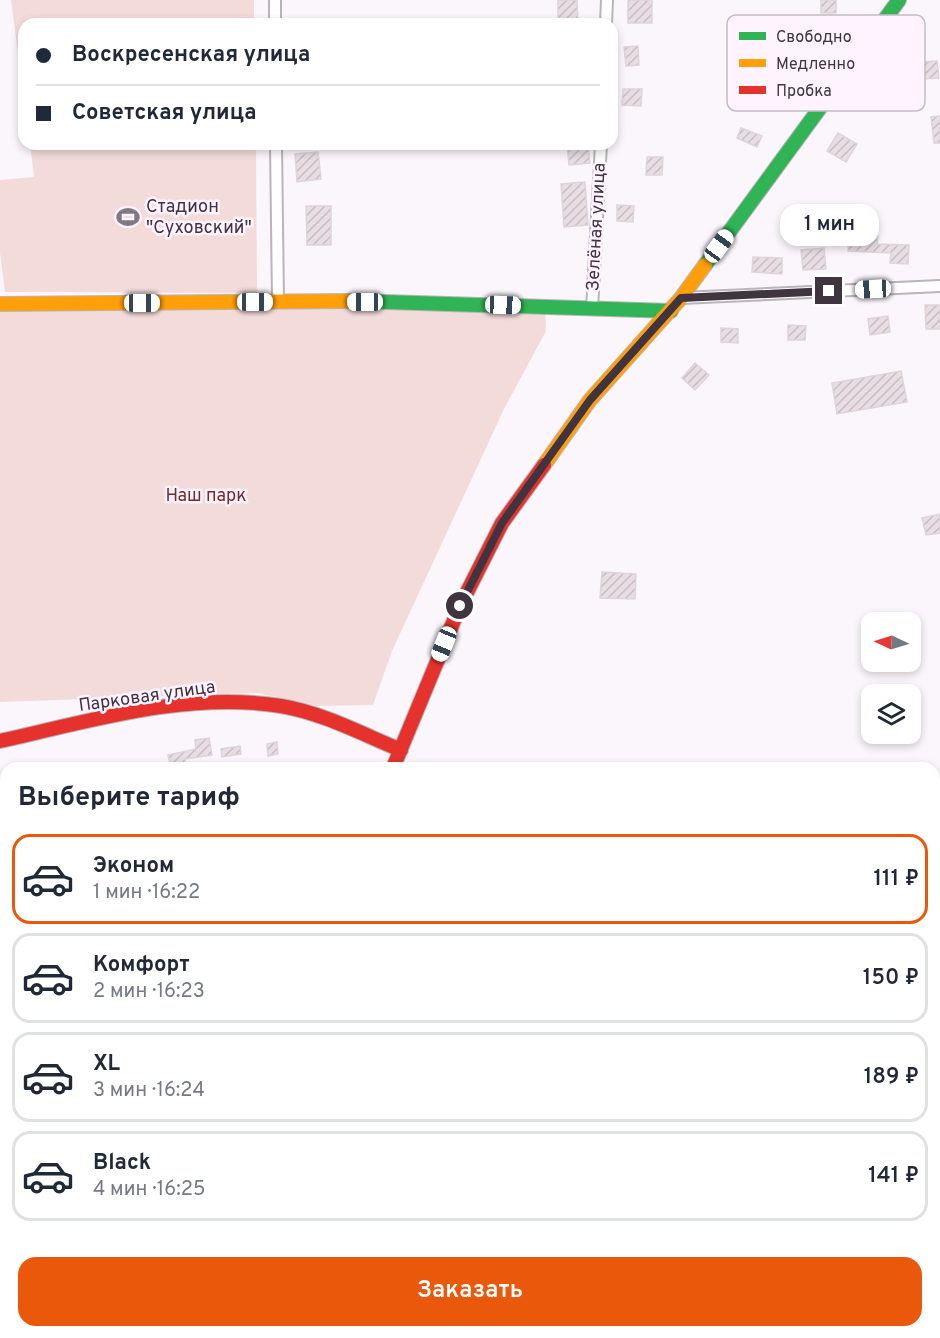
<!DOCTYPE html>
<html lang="ru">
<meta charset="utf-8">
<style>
:root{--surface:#fff;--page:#f2f2f3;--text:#1f2937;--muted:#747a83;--line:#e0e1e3;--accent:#ea580c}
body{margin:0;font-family:Overpass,sans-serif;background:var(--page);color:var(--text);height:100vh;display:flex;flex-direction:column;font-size:22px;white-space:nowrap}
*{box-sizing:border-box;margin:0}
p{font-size:20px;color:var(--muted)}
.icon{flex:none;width:33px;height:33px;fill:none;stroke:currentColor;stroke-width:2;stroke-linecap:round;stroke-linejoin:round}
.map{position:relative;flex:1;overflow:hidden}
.panel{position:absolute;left:0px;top:762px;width:940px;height:576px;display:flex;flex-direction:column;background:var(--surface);border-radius:18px 18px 0 0;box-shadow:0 3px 9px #0003}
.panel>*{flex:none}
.banner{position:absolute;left:18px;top:18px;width:600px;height:132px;border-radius:18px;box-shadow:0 3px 9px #0003;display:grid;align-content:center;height:132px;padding:0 18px;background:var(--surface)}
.needle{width:39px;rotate:274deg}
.fabs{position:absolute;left:861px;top:612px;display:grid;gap:12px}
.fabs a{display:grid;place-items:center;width:60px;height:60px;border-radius:12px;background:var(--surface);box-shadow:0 3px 9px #0003;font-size:30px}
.end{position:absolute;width:27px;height:27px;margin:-14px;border:8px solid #3f343f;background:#fff;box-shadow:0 0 0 3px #fff}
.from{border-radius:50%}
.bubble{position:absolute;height:42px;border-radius:18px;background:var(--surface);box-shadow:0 3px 9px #0003;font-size:20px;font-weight:600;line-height:42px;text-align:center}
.car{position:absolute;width:18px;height:36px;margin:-18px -9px;border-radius:8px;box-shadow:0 0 4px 2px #0007;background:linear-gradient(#fff 24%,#345 0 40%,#fff 0 76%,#345 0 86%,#fff 0)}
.banner b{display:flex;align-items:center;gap:21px;height:57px;font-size:22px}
.banner b+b{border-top:2px solid var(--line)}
.banner i{width:15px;height:15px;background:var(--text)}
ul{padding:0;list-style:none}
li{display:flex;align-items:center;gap:18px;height:90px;margin:0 12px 9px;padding:0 6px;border:3px solid var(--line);border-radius:18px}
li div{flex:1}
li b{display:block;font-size:22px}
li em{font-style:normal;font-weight:600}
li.selected{border-color:var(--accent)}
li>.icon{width:54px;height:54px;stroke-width:1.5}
h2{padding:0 18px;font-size:27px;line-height:72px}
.cta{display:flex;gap:12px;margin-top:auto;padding:12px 18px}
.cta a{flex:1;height:69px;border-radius:18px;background:var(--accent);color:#fff;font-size:24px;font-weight:600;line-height:69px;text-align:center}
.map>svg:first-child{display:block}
.green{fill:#f3dbda}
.water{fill:url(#water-waves)}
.building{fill:url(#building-hatch);stroke:#ded5d9;stroke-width:1.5}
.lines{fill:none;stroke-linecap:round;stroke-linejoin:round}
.street-casing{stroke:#bbb4bb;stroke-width:14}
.fast-casing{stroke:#bbb4bb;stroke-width:16}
.slow-casing{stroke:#bbb4bb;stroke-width:16}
.jam-casing{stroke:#bbb4bb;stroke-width:16}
.street{stroke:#fefefe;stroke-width:10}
.fast{stroke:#30b455;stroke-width:14}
.slow{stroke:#ff9f0a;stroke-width:14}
.jam{stroke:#e5322d;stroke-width:14}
.route{stroke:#3f343f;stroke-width:8}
.labels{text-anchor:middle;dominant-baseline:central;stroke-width:5;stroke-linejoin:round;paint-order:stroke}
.poi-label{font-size:18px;fill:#3f343f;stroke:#fef3fe;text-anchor:start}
.street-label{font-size:18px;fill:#3f343f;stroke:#fef3fe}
.park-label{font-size:18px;fill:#742c26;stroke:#fef3fe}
.key{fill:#fef3fe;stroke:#c5bac5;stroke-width:1.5}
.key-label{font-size:16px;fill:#3f343f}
</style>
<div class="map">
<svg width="940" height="1338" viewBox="0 0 940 1338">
<defs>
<pattern id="water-waves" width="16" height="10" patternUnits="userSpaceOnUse" patternTransform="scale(1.5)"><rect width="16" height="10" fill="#becdf0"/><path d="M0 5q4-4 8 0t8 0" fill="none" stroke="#9ca7c4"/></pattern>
<pattern id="building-hatch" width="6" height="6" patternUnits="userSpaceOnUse" patternTransform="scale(1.5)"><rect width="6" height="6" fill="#e7dde3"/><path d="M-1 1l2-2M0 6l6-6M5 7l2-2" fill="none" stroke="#c7bec4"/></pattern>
</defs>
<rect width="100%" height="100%" fill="#fbf6fb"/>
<!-- green -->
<path class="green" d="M11,0H254V24H24V98Z
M30,144H256L257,293L5,292L0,253V180L34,177Z
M0,299H545L546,331L504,409L392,651L373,705L316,706L258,693L0,702Z"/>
<!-- water -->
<path class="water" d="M935,819L940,821V1338H923L921,1332H934Z"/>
<!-- building -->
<path class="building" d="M558,0H577L578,23H558Z
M628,0H652V23H628Z
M821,0H836V13H821Z
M638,46L639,65L626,66L624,47Z
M937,61L939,78L923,79L922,62Z
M623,89H642L641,106L622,105Z
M940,116V143H934L931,117Z
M741,128L762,136L757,147L737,138Z
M838,133L857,144L846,162L827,151Z
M567,144H588L590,163L569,165Z
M318,152L321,179L297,182L295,154Z
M647,157H663L662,175H646Z
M585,182L588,225L564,227L561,184Z
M617,205L634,206L633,222L617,221Z
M306,206H331V245H307Z
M849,235L878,236L877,244L909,245L908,264L890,263L891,253L848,251Z
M824,248L826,269L803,270L801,250Z
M753,257L782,258V274L752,272Z
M925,305H940V329H926Z
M888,316L890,332L870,335L868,319Z
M788,325L806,326L805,340H788Z
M721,328L738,329V343L721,342Z
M695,363L709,375L695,390L682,378Z
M901,371L907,402L837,414L832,383Z
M940,514V533L926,535L922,518Z
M602,572L636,574L635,599L600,598Z
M209,738L212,755L185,759L186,765L171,768L168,755L196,749L195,740Z
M277,742L278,754L268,756L267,744Z
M240,746L241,754L222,757L221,749Z"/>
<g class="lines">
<!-- street casing -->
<g class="street-casing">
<path id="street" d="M275,0V24
M606,24L607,0
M276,144L278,302
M681,298L940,286
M592,309L601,144"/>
</g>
<!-- fast casing -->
<g class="fast-casing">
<path id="fast" d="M705,265L899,0
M355,301L671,311
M0,1221L6,1218"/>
</g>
<!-- slow casing -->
<g class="slow-casing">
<path id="slow" d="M0,304L355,301
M544,465L590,400L681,298L705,265
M175,1332V1338"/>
</g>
<!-- jam casing -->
<g class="jam-casing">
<path id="jam" d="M0,741C90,721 187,691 281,706C323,713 362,734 401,750
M393,768L460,606L502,523L544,465"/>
</g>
<!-- street -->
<use href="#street" class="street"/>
<!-- fast -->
<use href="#fast" class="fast"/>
<!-- slow -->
<use href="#slow" class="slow"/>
<!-- jam -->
<use href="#jam" class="jam"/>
</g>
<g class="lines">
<!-- route -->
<path class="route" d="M460,606L502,523L590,400L681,298L829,291"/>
</g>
<!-- icons -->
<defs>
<g id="stadium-bare" transform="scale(1.8)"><path d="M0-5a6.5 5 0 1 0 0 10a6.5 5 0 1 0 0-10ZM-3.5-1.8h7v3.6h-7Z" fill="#817881" stroke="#fef3fe" stroke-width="2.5" paint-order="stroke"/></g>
</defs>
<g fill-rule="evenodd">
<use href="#stadium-bare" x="128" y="217"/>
</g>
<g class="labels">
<!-- poi labels -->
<g class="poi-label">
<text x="146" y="207">Стадион<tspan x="146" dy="21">"Суховский"</tspan></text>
</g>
<!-- street labels -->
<g class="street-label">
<text transform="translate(597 227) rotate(-87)">Зелёная улица</text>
<text transform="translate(147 697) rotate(-8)">Парковая улица</text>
</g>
<!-- park labels -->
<g class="park-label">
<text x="206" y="496">Наш парк</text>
</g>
</g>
<!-- legend -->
<rect x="727" y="15" width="198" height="96" rx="9" class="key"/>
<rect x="739" y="32" width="27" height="8" fill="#30b455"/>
<rect x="739" y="59" width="27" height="8" fill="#ff9f0a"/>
<rect x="739" y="86" width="27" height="8" fill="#e5322d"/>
<g class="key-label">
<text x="776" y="42">Свободно</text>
<text x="776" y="69">Медленно</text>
<text x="776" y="96">Пробка</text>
</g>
</svg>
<div class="fabs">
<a><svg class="needle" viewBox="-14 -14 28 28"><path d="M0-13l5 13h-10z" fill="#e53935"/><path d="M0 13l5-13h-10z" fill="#747a83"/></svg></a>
<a><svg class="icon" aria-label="layers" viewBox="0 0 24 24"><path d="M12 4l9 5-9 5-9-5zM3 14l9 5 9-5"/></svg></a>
</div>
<i class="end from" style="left:460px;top:606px"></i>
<i class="end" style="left:829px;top:291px"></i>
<div class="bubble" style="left:780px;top:204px;width:99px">1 мин</div>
<i class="car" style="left:719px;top:246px;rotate:36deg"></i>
<i class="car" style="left:873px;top:289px;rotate:267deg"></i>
<i class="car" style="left:255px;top:302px;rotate:90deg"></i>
<i class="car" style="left:365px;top:302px;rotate:270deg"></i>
<i class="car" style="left:142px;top:303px;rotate:90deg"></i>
<i class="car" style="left:503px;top:305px;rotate:92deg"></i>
<i class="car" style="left:444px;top:644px;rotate:202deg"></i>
<div class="banner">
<b><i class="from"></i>Воскресенская улица</b>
<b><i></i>Советская улица</b>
</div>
<section class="panel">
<h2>Выберите тариф</h2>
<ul>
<li class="selected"><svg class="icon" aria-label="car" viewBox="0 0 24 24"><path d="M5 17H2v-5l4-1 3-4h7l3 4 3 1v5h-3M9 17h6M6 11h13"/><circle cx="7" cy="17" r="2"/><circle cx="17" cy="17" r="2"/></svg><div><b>Эконом</b><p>1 мин · 16:22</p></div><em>111 ₽</em></li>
<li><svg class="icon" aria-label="car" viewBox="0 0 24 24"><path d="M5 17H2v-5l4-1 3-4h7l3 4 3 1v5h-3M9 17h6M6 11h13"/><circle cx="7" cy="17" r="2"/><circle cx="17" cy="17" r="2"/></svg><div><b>Комфорт</b><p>2 мин · 16:23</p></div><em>150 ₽</em></li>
<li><svg class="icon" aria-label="car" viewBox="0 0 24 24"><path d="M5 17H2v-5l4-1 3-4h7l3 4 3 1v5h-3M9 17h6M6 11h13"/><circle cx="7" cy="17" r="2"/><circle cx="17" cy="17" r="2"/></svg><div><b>XL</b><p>3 мин · 16:24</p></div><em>189 ₽</em></li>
<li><svg class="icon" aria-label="car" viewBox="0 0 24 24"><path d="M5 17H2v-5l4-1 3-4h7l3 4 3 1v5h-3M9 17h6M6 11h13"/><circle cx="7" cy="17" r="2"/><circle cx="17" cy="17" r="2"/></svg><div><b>Black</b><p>4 мин · 16:25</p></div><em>141 ₽</em></li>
</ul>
<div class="cta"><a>Заказать</a></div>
</section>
</div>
